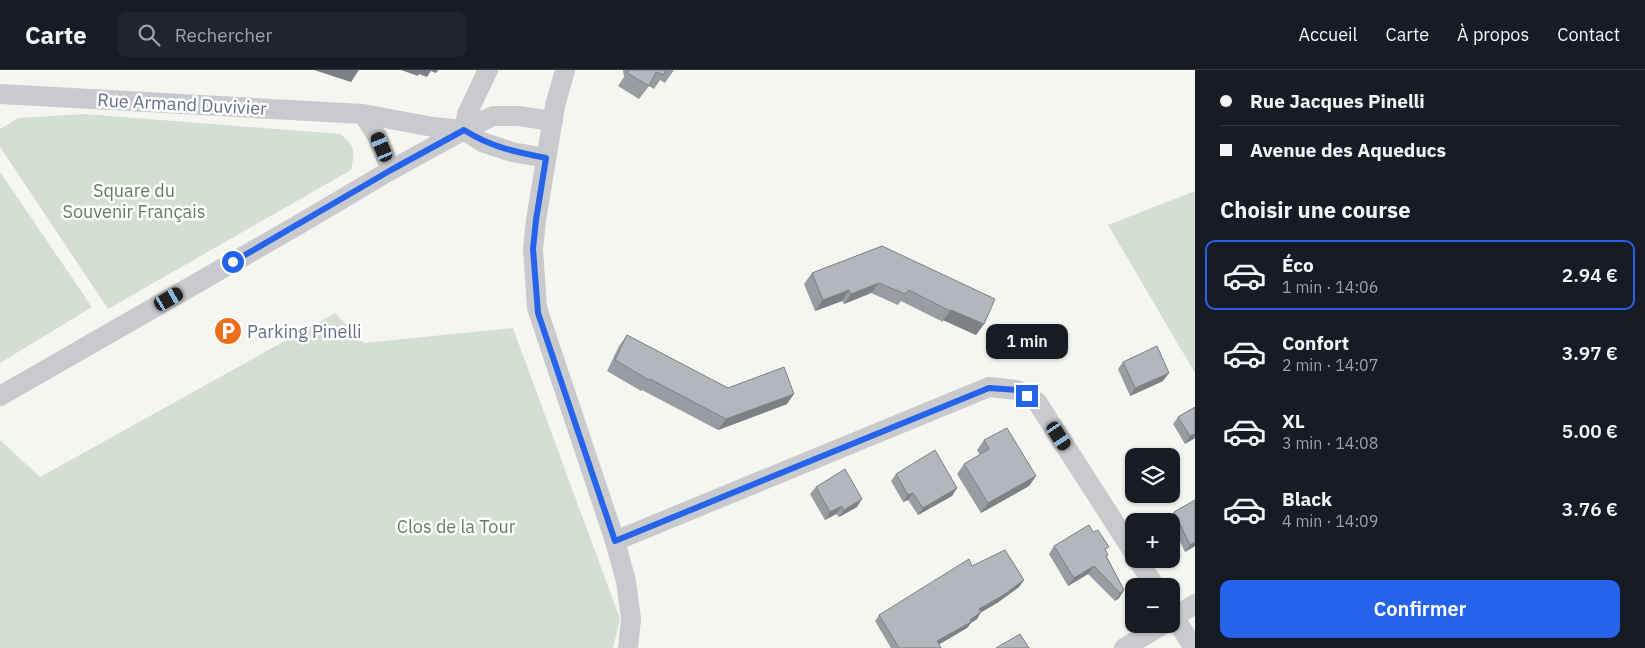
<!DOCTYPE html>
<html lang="fr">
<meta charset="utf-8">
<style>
:root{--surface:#171b24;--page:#20242c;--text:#f1f3f6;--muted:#9ea1a6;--line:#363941;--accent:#2563eb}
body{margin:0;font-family:"IBM Plex Sans",sans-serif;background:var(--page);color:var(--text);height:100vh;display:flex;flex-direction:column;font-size:19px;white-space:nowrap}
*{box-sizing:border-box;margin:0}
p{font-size:16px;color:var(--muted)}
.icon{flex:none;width:28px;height:28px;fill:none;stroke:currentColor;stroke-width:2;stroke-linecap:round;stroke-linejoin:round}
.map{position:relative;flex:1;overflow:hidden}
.panel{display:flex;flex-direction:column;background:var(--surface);width:450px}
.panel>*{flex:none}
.top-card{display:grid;align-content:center;height:110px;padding:0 25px;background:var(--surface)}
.fabs{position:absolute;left:1125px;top:378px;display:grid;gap:10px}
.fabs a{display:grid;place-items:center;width:55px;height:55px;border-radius:10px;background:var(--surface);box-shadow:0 1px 4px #0004;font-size:25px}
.end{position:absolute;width:22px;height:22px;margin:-11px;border:6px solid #2563eb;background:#fff;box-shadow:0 0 0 2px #fff}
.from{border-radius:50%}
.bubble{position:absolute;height:35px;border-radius:10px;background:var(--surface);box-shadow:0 1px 4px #0004;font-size:16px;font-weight:600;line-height:35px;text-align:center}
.car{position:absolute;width:15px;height:30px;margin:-15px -8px;border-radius:6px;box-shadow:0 0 4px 1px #0007;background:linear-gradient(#222 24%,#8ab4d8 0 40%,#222 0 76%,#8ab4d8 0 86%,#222 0)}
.top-card b{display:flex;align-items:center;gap:18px;height:48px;font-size:19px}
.top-card b+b{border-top:1px solid var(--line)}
.top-card i{width:12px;height:12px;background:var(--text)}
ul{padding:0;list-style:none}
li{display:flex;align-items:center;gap:15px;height:70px;margin:0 10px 8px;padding:0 15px;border:2px solid transparent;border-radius:10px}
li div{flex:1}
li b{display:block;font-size:19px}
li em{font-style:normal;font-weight:600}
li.active{border-color:var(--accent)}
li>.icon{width:45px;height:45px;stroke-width:1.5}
h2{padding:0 25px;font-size:22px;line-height:60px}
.cta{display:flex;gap:10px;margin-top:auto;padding:10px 25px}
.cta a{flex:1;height:58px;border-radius:10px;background:var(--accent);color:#fff;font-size:20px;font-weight:600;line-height:58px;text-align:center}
header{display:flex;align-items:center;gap:30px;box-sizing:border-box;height:70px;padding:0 25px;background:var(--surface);border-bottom:1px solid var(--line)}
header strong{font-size:24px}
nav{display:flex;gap:28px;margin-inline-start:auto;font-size:18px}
.search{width:350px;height:45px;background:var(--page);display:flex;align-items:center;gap:12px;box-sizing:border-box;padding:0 18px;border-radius:10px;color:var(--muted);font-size:19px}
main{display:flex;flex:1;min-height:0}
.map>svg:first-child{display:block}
.green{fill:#d5ded3}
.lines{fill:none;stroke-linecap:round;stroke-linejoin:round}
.minor{stroke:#c8cace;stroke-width:20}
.wall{fill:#999da3}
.shaded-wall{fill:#7d8085}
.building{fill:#b2b7be;stroke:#7d8085}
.route{stroke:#2563eb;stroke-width:6}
.labels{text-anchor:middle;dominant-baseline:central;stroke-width:5;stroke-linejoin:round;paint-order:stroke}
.street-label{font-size:18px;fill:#637085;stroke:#fff}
.park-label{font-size:18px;fill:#637c62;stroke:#fff}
.poi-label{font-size:18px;fill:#637085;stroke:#fff;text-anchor:start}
</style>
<header>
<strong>Carte</strong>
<div class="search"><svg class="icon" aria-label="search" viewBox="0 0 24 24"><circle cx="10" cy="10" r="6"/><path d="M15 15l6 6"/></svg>Rechercher</div>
<nav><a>Accueil</a><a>Carte</a><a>À propos</a><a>Contact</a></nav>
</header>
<main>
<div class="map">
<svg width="1195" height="578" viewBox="0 0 1195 578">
<rect width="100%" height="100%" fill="#f5f6f2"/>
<!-- green -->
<path class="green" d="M85,44L340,64C356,76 355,81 351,100L108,239L0,77V59L18,48Z
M0,102L92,237L0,293Z
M1195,121V303L1108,155Z
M335,243L364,273L513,258L620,549L613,578H0V370L40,407Z"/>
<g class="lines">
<!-- minor -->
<path class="minor" d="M565,0L555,36L536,150L533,179L537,238L615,471L626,511L631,549L628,578
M0,24L363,44L433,57L464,60L482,72L512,82L546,88
M363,44L377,66L391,100
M464,60L467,44L488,0
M0,326L298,155L391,100L464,60L493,46H518L553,51
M615,471L989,317L1017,320L1037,332L1134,483
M1137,489L1155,516
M1171,542L1194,578
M1171,549L1195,534
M1124,578L1164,554"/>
</g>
<!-- wall -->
<path class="wall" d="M623,0H674L665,13L660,10L654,19L649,16L639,29L618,16L624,7Z
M882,176L984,254L976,265L943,250V252L901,231L898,235L871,223L844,234L842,231L815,241L804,214L812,203Z
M627,265L728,318L787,334L718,360L642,320L641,321L607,301L619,276Z
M1123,292L1163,311L1130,326L1118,299Z
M1195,337V368L1185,374L1173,354L1178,347Z
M984,370L1036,406L1029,416L981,443L957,404L964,394L980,385L977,380Z
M896,404L957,418L952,426L918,445L908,430L903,432L891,411Z
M816,417L857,437L839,447L836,444L825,450L810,424Z
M1174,442L1195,476L1185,482L1171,453V451L1170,449Z
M1054,476L1106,481L1107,487L1124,520L1119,528L1115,531L1088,504L1068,516L1049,484Z
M972,496L1024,510L1019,517L997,533L981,542L977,549L971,553L967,558L939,574L941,578H891L875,551L879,545Z"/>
<!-- shaded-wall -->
<path class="shaded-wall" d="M314,0H359L351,12Z
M401,0H438L436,3L431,1L427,7L419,4L418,6Z
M879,213L871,223L844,234L851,224Z
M849,220L842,231L815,241L823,230Z
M951,240L984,254L976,265L943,250Z
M1169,303L1163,311L1130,326L1135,318Z
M794,324L787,334L718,360L726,349Z
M1195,364V368L1185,374L1190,366Z
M1036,406L1029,416L981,443L988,433Z
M957,418L952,426L918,445L923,438Z
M913,423L908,430L903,432L908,425Z
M862,429L857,437L839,447L844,440Z
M842,436L836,444L825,450L830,442Z
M1195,472V476L1185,482L1190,475Z
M1094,496L1088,504L1068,516L1074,508Z
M1024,510L1019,517L997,533L975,546L979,539Z
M1124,520L1119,528L1115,531L1120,523Z
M981,542L977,549L971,553L967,558L933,578L937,571Z"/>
<!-- building -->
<path class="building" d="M629,0H666L663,5L656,2L649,16L627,3Z
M882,176L995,229L984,254L951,240L950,241L909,220L905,224L879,213L851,224L849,220L823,230L812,203Z
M627,265L728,318L784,297L794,324L726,349L650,309L649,310L615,290Z
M1157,276L1169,303L1135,318L1123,292Z
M1195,337V364L1190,366L1178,347Z
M1007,358L1036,406L988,433L964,394L989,379L984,370Z
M935,380L957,418L923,438L913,423L908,425L896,404Z
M845,399L862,429L844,440L842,436L830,442L816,417Z
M1195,430V472L1190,475L1174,442Z
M1089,455L1093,462L1098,460L1109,477L1105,479L1108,485L1106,486L1124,520L1120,523L1094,496L1074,508L1054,476Z
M1005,480L1024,510L1002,526L979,539L981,542L970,550L971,552L937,571L941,578H899L879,545L969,489L972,496Z
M1020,564L1029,578H996Z"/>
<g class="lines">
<!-- route -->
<path class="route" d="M233,192L391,100L464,60C491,77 515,82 546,88L536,150L533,179L538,243L615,471L989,318L1018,320L1027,326"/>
</g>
<!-- icons -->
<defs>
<g id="parking-disc" transform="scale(1.4375)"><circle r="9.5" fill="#ef6d19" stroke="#fff"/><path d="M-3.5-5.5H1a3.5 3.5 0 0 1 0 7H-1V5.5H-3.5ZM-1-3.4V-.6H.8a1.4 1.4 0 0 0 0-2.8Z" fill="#fff"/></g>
</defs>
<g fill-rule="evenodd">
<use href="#parking-disc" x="228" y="261"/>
</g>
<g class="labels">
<!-- street labels -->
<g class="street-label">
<text transform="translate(182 34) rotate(3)">Rue Armand Duvivier</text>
</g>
<!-- park labels -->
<g class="park-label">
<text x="134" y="120">Square du<tspan x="134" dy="21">Souvenir Français</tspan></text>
<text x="456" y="456">Clos de la Tour</text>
</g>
<!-- poi labels -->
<g class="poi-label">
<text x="247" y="261">Parking Pinelli</text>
</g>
</g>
</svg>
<div class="fabs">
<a><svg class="icon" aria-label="layers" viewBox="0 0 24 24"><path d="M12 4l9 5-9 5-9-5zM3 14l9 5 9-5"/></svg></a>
<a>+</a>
<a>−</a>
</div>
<i class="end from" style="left:233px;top:192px"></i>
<i class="end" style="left:1027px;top:326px"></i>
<div class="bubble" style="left:986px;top:254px;width:82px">1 min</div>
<i class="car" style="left:382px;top:77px;rotate:337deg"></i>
<i class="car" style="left:169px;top:229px;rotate:60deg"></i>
<i class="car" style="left:1059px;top:366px;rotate:147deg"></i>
</div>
<section class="panel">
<div class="top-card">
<b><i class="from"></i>Rue Jacques Pinelli</b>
<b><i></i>Avenue des Aqueducs</b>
</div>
<h2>Choisir une course</h2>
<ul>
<li class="active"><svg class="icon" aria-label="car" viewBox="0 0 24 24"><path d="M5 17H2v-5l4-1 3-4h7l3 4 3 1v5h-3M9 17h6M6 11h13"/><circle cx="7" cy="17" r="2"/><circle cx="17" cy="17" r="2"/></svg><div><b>Éco</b><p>1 min · 14:06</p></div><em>2.94 €</em></li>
<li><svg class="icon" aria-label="car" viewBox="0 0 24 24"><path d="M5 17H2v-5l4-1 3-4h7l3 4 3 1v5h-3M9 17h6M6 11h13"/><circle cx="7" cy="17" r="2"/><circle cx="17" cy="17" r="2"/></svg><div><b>Confort</b><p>2 min · 14:07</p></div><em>3.97 €</em></li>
<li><svg class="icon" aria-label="car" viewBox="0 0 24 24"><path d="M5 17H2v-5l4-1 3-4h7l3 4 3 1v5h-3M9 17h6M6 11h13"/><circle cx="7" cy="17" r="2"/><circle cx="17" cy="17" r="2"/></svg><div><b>XL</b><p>3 min · 14:08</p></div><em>5.00 €</em></li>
<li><svg class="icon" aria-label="car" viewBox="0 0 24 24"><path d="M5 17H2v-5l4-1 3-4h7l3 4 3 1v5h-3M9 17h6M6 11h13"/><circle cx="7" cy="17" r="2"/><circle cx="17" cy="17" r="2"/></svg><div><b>Black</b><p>4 min · 14:09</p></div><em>3.76 €</em></li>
</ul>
<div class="cta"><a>Confirmer</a></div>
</section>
</main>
